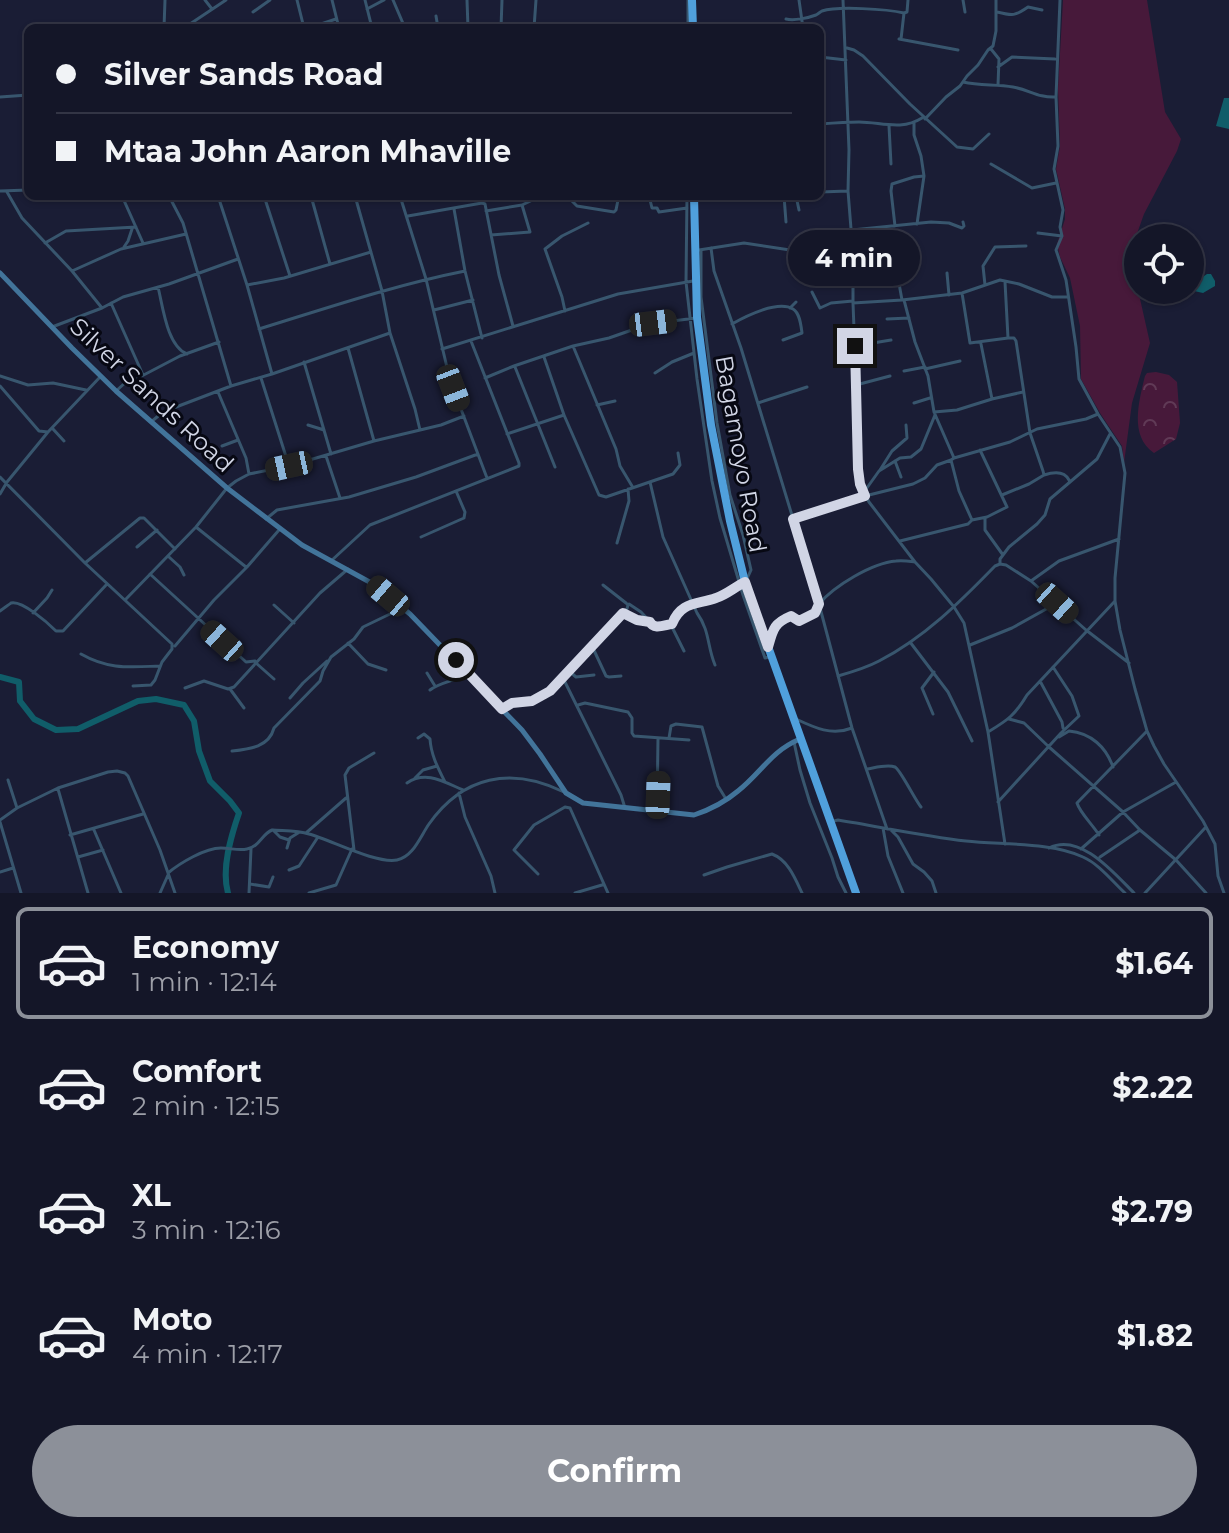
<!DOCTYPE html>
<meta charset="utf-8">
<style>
:root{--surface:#141628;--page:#1d1f30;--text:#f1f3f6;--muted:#9d9fa8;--line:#333545;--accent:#8c9099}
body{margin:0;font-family:Montserrat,sans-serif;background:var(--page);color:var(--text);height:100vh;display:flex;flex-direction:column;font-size:30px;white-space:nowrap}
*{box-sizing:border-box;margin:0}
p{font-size:26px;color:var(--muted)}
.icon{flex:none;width:44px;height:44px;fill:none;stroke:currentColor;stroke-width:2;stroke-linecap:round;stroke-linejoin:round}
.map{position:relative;height:893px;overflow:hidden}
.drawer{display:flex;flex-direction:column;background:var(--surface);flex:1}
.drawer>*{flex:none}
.guide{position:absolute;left:24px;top:24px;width:800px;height:176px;border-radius:12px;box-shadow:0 2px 6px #0004,0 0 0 2px var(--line);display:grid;align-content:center;height:176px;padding:0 32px;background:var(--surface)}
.fabs{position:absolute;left:1124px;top:224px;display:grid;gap:16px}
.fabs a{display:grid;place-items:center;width:80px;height:80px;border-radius:50%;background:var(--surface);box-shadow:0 2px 6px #0004,0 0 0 2px var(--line);font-size:40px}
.end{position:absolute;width:36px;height:36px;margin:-18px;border:10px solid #d1d5e5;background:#111;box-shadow:0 0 0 4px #111}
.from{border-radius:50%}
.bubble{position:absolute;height:56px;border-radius:28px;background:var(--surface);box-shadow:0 2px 6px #0004,0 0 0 2px var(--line);font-size:26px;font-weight:700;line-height:56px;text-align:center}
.car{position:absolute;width:24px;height:48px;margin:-24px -12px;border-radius:10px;box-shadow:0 0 6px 2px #0007;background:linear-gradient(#222 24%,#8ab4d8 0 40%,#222 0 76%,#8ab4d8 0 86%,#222 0)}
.guide b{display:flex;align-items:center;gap:28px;height:76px;font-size:30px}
.guide b+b{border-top:2px solid var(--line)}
.guide i{width:20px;height:20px;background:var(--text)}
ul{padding:14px 0 0;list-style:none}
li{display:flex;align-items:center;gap:24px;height:112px;margin:0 16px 12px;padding:0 16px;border:4px solid transparent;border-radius:12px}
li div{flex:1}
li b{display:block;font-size:30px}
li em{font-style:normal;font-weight:700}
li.selected{border-color:var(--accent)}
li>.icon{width:72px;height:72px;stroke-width:1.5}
.cta{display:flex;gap:16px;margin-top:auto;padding:16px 32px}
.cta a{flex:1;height:92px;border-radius:48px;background:var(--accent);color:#fff;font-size:32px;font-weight:700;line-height:92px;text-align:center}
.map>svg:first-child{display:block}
.grass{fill:#47193a}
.forest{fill:url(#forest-crowns)}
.water{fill:#105d69}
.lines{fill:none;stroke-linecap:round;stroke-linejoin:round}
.river{stroke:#105d69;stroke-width:6}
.street{stroke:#38566e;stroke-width:3}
.secondary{stroke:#42749a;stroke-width:5}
.highway{stroke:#50a0dc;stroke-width:8}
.route{stroke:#d1d5e5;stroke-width:10}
.labels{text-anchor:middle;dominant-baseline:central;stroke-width:6;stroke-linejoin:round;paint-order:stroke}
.street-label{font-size:24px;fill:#d1d5e5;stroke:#070813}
</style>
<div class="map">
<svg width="1229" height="893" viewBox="0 0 1229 893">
<defs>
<pattern id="forest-crowns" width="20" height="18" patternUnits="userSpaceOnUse" patternTransform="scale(2)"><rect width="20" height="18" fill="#47193a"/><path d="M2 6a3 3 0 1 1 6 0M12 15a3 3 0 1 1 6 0" fill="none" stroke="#603a56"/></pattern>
</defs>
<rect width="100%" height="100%" fill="#1a1d35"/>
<!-- grass -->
<path class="grass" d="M1063,0H1147L1165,112L1181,139L1177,151L1144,214L1134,242V261L1138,290L1150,343L1132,403L1124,463L1122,446L1100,413L1081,379L1080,326L1070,278L1060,257L1057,244L1065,219V209L1056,169L1060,146L1058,89Z"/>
<!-- forest -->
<path class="forest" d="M1156,372L1169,375L1177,382L1180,423L1176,439L1154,453C1129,436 1139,401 1145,376L1147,373Z"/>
<!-- water -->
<path class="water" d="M1224,98H1229V129L1216,126Z
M1207,274H1211L1215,281V286L1203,293L1194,291L1191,285Z"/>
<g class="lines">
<!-- river -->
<path class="river" d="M0,677L19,682L20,701L34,719L56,730L78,729L138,701L156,699L184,705L194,721L199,751L210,781L230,801L239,813C231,836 221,869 228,893"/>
<!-- street -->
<path class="street" d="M205,0L212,9
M297,0L304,28
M332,0L339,28
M365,0L372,28
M393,0L405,28
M467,0L468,28
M688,0V28
M799,0L803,28
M843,0L849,150L848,191L853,254V303L860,484L869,502L915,562L931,579L954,607L964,623L988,732L1005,844
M963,0L965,12
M1060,0L1056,97L1058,146L1054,169L1063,210L1060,227L1062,236L1056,250L1066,280L1076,347L1079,379L1098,414L1120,447L1125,473L1115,578V601L1120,630L1135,689L1147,731L1154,746L1164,764L1203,821L1215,844L1218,876L1224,893
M367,9L384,0
M253,12L270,0
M997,12C1013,16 1015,16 1028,7L1042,10
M436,16L438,28
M786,19C794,21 808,18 816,15C818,14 820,12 822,11C837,6 887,9 904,13
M164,28L165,0
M184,28L226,0
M309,28L336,19
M501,28L502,0
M534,28L536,0
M560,28L571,25L575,28
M899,39L958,50
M901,39L904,13L907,12L908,0
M847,48L854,50L863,56L910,104L957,147L973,149L989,134
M991,49L999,59L998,85
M820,57L846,60
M998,67L1012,57L1055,59
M963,82C980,86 996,84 1013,87C1030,90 1038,98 1056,97
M0,97L28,95
M925,119L946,97L960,86L967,76L978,65L988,50L993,46L996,31V0
M914,123V135L921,156L924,176L917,224
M820,124C833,123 846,122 859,122C881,122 901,131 922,118
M889,126L891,164
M991,164L1032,188L1056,183
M0,191L28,190
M7,192L22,218L72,271L102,308
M820,192L848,191
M122,196L143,243
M169,196L183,223L231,386
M218,196L247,285L272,374
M264,196L290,276
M311,196L330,264
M355,196L382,291L390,333L415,409L420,430
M400,196L426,279L450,380L487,478
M567,196L577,206L614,212L616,210L618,200L635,196
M649,196L652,208H657L659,212L687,208
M687,196L686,282L697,379L712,481L720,518L743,595L765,658L769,657
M784,196L786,222
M796,196L799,210
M454,209L465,271L482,338
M486,211L522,205L541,196
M408,216L482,203L485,204L499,275L513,326
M895,226L891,191L892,184L914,177L924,176
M852,230L931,222L949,223L962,228L964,226L963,222
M1038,233L1062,236
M491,235L530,232L522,205
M45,243L66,231L136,227
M124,247L128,241L132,229
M711,248L714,271L741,348L819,604L815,613L799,621L791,616C777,622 773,629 769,644
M699,250L744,243L790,250
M701,250V297L717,423L730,495L743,535L751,570L746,581
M72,271L121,249L186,234
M947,273L949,295
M898,278L902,300
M1005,282L1008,338
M247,285L284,278L371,252
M985,285L983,266L995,247L1026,246
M158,287C163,307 167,346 187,354
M812,292L820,308L831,303L853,301
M962,293L970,343L1008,338H1014L1016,341L1030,433L1043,471L1044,475L1029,484L1002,495
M904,300L915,342L928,376L934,412L954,458L951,460L959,491L972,520
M111,303L143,375
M853,303L902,300L962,293L1000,280L1019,284L1052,297H1067
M790,308L796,302
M434,310L473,300
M565,311L562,297L545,249L562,236L588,223
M887,319L909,318
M732,324C746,316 778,300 793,309C800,313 801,326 802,333L783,340
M52,327L102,308L123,297L169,284L238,259
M259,329C327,308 395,285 465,271
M981,344L992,399
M573,346L616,449L620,466L632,486
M855,346L891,340
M348,348L374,441
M442,349L618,294L693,281
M544,357L564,415L599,495L606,497L673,474L680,465L678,453
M304,362L331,454
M515,367L555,467
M925,369L960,361
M904,371L925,367
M655,373L672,362L694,353
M0,376L28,385L53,383L86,390
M261,378L289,466
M485,378L514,366L573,346L609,338L649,324L696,318
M856,385L890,376
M0,386L39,431L48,432
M116,391L126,382L136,379L180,356L219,342
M218,392L246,458L249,474
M758,403L807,387
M914,403L930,398
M597,405L615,401
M934,412L957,410L992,399L1023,392
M151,422L163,412L231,386L272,374L390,333
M308,425L324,430
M53,429L64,441
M507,434L564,415
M222,446L238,440
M326,456L340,498
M954,458L1010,442L1037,429L1086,419L1098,414
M895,461L901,477
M880,470L892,451L907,438L906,425
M1044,475C1053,472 1064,470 1069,480
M0,477L85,563L172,644V649L162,662L155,680L151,685L133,686
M650,482L663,537L697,613C710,631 707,646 715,665
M864,492L879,471L900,458L911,457L921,449L935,415
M0,494L7,482L48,432L101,376
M985,518V530L1003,555
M266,519L277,510L349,497L416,477L478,454
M793,519L865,496L913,484L925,478L937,465L951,460
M196,527L246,567
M421,537L464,518L465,512L456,491
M900,541L968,524L972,520L987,517L1007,507L980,450
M617,543L629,501L628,489
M137,547L157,530
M169,557L180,567L184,575
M331,561L370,525L519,466V463L471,341
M85,563L140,518H144L175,549
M1000,564V559L1009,547L1037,524L1045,515L1050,499L1097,459L1110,434
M150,574L246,662L255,661
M1031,581L1059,561L1119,539
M126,599L196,527L227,488L236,481L249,474L289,466L374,441L441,425L464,416
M629,604L641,612L654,626L672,624
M274,605L294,623
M0,611C1,610 10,604 11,603C22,600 48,623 56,631H63L107,584
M33,613L47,598L52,590
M623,613L637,620L650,622
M910,642L948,692L972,741
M348,643L368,664L386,670
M970,645L1012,628L1057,603
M175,646L214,600L247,567L279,530
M592,646L606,676L609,677L621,676
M684,651L673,629L672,623L675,617L692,603L720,597L740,585
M81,654C109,670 130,667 160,666
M256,663L274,679
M569,671L576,677L594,675
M427,673L435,686
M838,676C852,672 866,668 879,661C924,638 960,602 995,566L1000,564L1006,565L1031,581L1086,630L1129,663
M563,678L621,795L625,808
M1040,681L1062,722L1063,728
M185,688L204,681L228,689L234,687L320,593L348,569
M230,689L244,708
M430,690C440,682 456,681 469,673
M290,698L303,683L327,661
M578,705L585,703L628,712L632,718V733L634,736L689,740
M502,709L512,703L532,701L550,691L627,609L628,605L626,603L603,585
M933,714L922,688L934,672
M796,719C815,728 832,736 852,728
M1009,719L1024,723L1049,747L1123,812L1140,830L1176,860L1206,893
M988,732C1008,720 1015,715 1027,695L1115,601
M1059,737L1069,731C1091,733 1106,747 1113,767
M418,738L424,734L430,739C431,755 438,768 445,782
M669,738L671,726L676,724L702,727L718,786L726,799
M794,742L800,770L810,803L832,858L838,877L846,893
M232,751C250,749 269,747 274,728L320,681L323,671L331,657L354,639L363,627L390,614L400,607
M867,769C874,768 887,764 895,767C900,769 915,800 921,807
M415,778L423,770L437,766
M8,780L17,808
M407,783C426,770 444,782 463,790
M58,789L88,893
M459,793L465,817L491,876L495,893
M998,802L1061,733L1079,716L1072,696L1053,667
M570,808L608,893
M657,812L658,738
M0,820L17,808L58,788L108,772L117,771L125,773L128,776L160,850L175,893
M834,821L838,820C881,827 923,836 966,841C1001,845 1052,842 1083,857C1099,864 1112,881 1125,893
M0,822L21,893
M883,828L888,856L903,893
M887,829L852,728L819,604C834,586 872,563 896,561C902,560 908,561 915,562
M94,830L121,893
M273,830L280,837L289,840
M891,830L898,837L913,864L924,872L932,881L936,893
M306,833L346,798
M70,835L143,814
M1099,835C1093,825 1080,813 1077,803L1147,731
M287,848L290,838L298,833
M1049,848C1080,832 1114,873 1134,893
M1081,849L1123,812L1176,782
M354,850L345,775L349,768L374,753
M78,857L103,850
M1100,857L1140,830
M289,870L299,866L318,837
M0,872L13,868
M168,873C180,863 205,848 221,848C230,848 239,851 247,849C259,847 262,834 272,830C284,831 297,830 309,834C331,840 376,864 397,860C413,857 420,837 429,824C463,776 511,766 564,792
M538,874L514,850L534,825L565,807L570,808
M704,875L727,867L772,854C788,860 795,878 802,893
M250,884L269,887L273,877
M160,893L168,875
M249,893L251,849
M309,893L336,885L352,849
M575,893L602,885
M1145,893L1205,828"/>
<!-- secondary -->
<path class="secondary" d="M0,273L72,348L116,391L227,488L302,545L375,585L410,614L522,730L540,754L566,793L583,803L694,815C709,810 725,802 738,791C761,773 771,751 800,739"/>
<!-- highway -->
<path class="highway" d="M692,0L693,28
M694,196L697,317L711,425L730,521L745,582L856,893"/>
</g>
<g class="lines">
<!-- route -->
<path class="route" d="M456,660L502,709L512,703L532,701L550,691L623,613L637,620L650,622C654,630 664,625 672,624C681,601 697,605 716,598C726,595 735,587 745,582L768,647C773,629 774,623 791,616L799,621L815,613L819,604L793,519L865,496L860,484L858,469L855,346"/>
</g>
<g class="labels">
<!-- street labels -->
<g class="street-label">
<text transform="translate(152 395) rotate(43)">Silver Sands Road</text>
<text transform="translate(741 454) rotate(80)">Bagamoyo Road</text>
</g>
</g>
</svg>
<div class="fabs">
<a><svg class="icon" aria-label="locate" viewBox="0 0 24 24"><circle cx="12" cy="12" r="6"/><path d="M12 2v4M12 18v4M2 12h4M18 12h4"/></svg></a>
</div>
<i class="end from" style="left:456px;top:660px"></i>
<i class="end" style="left:855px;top:346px"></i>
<div class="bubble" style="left:788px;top:230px;width:132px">4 min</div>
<i class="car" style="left:653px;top:323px;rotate:83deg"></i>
<i class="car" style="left:453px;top:388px;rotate:159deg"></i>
<i class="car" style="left:289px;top:466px;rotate:258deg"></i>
<i class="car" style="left:388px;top:596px;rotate:310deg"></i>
<i class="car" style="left:1057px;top:603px;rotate:132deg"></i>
<i class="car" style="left:222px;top:641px;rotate:312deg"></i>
<i class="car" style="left:658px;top:795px;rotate:2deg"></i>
<div class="guide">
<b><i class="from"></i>Silver Sands Road</b>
<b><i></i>Mtaa John Aaron Mhaville</b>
</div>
</div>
<section class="drawer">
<ul>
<li class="selected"><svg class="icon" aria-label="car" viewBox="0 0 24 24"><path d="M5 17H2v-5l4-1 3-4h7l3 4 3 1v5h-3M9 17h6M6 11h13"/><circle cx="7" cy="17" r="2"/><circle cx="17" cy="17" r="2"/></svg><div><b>Economy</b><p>1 min · 12:14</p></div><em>$1.64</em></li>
<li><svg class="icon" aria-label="car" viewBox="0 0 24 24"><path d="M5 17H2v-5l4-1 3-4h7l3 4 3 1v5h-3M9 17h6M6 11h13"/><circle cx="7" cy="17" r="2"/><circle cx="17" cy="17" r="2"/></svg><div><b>Comfort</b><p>2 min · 12:15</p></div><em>$2.22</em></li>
<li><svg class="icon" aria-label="car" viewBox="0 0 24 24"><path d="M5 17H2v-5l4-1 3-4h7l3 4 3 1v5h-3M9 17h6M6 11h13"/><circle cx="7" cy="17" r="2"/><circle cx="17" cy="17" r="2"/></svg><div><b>XL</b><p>3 min · 12:16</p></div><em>$2.79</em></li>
<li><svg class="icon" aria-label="car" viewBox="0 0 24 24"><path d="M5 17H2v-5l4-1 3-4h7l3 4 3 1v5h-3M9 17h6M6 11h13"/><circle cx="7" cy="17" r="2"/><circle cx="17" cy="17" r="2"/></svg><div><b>Moto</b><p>4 min · 12:17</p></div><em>$1.82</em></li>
</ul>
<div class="cta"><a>Confirm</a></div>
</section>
